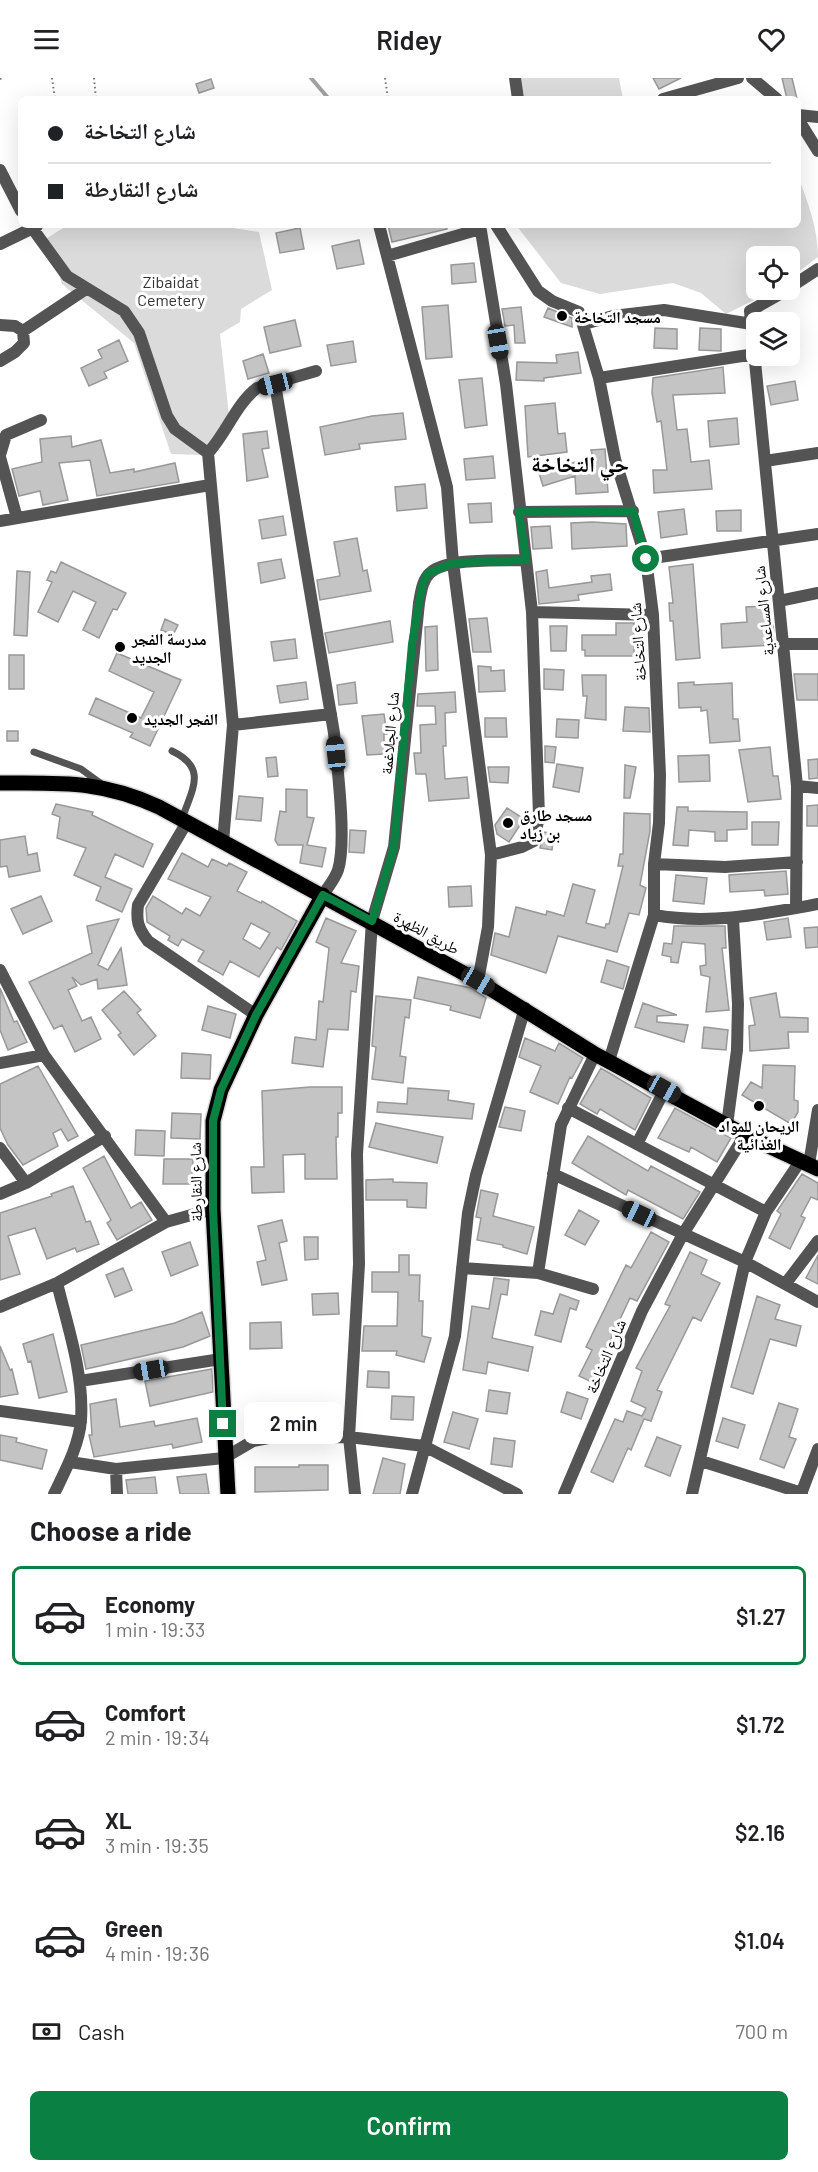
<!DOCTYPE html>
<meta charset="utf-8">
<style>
:root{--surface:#fff;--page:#f2f2f2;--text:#202124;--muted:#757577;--line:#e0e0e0;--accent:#0b8043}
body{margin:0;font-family:Barlow,"Noto Naskh Arabic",sans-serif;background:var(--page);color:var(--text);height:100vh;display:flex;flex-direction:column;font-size:22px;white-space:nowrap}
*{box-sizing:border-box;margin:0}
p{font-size:20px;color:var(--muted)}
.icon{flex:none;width:33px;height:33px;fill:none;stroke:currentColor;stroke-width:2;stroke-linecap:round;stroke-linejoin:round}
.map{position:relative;height:1416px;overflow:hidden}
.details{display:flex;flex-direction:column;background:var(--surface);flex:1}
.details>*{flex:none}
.banner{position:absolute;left:18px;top:18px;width:783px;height:132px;border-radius:9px;box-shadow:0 6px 24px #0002;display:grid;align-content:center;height:132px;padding:0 30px;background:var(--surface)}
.buttons{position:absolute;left:746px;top:168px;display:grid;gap:12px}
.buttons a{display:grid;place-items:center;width:54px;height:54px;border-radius:9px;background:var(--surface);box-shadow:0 6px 24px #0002;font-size:30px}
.end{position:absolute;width:27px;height:27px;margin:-14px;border:8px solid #0b8043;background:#fff;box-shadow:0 0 0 3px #fff}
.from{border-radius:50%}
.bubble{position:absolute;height:42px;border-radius:9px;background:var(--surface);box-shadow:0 6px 24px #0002;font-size:20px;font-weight:600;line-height:42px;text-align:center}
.car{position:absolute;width:18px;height:36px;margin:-18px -9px;border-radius:8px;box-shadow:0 0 4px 2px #0007;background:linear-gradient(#222 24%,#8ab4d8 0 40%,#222 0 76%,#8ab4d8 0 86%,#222 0)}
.banner b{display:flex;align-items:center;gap:21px;height:57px;font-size:22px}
.banner b+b{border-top:2px solid var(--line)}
.banner i{width:15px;height:15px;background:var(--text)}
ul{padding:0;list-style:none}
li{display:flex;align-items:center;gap:18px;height:99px;margin:0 12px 9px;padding:0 18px;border:3px solid transparent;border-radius:9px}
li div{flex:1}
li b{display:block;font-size:22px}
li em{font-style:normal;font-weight:600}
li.current{border-color:var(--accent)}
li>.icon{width:54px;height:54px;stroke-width:1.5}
h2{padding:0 30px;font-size:27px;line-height:72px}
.pay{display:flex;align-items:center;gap:15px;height:66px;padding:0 30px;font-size:22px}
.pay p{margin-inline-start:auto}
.button{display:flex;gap:12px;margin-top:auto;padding:12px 30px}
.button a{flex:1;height:69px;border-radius:9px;background:var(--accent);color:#fff;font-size:24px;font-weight:600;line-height:69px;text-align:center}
header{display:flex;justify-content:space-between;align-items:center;height:78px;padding:0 30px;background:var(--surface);font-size:27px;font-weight:600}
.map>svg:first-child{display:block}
.green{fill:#dbdbdb}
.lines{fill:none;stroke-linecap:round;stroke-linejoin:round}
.stream{stroke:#a2a2a2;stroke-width:4}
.building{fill:#c4c4c4;stroke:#989898;stroke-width:1.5;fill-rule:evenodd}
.primary-casing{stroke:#dbdbdb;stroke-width:18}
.path{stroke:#767676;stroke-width:2;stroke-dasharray:1.5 3;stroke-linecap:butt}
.service{stroke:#545454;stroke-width:7}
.minor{stroke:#545454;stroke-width:12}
.primary{stroke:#000;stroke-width:15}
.route{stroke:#0b8043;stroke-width:8}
.poi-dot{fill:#000;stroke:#fff;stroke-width:2}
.labels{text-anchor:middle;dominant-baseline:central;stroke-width:6;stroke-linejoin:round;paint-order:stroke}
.park-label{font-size:16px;fill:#323232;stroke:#fff}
.poi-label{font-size:16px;font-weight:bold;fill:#000;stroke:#fff;text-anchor:start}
.street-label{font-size:16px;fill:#000;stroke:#fff}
.district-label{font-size:22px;font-weight:bold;fill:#000;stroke:#fff}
</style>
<header><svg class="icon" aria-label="menu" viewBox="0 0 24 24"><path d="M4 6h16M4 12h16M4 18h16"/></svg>Ridey<svg class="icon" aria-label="heart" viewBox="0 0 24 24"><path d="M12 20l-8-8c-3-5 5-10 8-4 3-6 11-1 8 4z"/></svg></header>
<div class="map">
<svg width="818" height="1416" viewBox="0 0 818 1416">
<rect width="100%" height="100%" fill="#fff"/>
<!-- green -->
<path class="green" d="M514,0H619L623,21H511Z
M798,98C808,125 818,150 818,179L789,201V178H756V212H774L726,236L701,215L673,205L600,216L561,205L516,147H798Z
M68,147H188L192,149H226L259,154L272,212L241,231L240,244L220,256L229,337L204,377L171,376L134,265L62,206L47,160Z"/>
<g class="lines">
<!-- stream -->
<path class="stream" d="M311,0L329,21"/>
</g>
<!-- building -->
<path class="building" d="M653,0H681L659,11Z
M782,0H792L797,21H787Z
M211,1L214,10L199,15L196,6Z
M388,147H446L447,151L392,164Z
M300,150L304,171L280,175L276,155Z
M359,162L364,186L337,191L332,168Z
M474,185L476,204L452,206L451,187Z
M448,227L452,279L426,281L422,229Z
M521,229L525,265H515L514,247L505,248L502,231Z
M548,230L572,240V249L544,239Z
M295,242L301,268L270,275L264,249Z
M655,250L677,251V271L654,270Z
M700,250L721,251V273L699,272Z
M119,262L128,283L104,294L107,300L89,308L81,290L102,280L98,272Z
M353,263L356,284L331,288L327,267Z
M578,274L581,295L544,300V303L516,302L517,284L557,285L556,277Z
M263,276L269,295L248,301L243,283Z
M723,289L725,315L673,317L677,352L687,351L691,384L709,382L712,411L654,415L653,392H667L661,343L657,344L652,315L653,300Z
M482,300L487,347L465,350L459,302Z
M795,303L798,322L771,327L767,308Z
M555,325L558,356L565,355L567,374L528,379L525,328Z
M403,335L406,361L359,366L360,371L325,377L320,349L372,338Z
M737,340L739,366L710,369L708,343Z
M267,353L269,370L262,371L268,399L247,403L243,356Z
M71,358L72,369L101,362L110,395L134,391V394L175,385L179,404L97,418L90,382L59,385L68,422L43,427L40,413L19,418L12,391L42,384L40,361Z
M605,371L608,414L576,416L575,398L543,408L539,395L593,379L591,372Z
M493,378L495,400L466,402L464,381Z
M425,406L427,430L397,433L395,409Z
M491,425L492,444L470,445L468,426Z
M684,431L687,456L661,460L658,434Z
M741,432V453H717L716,433Z
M283,438L286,457L262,461L259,442Z
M592,444L626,446L627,468L572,471L571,445Z
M550,448L552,470L533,471L531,449Z
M357,460L363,493L367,492L371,513L320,522L317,502L340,498L334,464Z
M281,481L285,500L261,505L258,485Z
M61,484L126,515L117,532L113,531L99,560L83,552L96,524L73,513L58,544L38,534L52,504L47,502L51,493L56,495Z
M693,486L700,580L676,582L673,543H670L669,525H673L669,489Z
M547,492L549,510L592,504L591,498L610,496L612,512L578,517L579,522L539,526L536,494Z
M17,493L30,494L27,558L14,557Z
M766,528L767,547L773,546L775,567L722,570L721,546L747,544L746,529Z
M487,540L491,574H473L469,541Z
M165,541L178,547L173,557L161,552Z
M390,543L393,564L329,575L325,555Z
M616,545H634V578H585V572H582V557H616Z
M437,548L438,592L426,593L425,549Z
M550,548H567L566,573H551Z
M295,561L297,580L274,583L271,564Z
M117,575L181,602L150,668L130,659L133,655L89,636L96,620L141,640L154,614L109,593Z
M9,577H24V611H9Z
M478,588L491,589V593L504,592L505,613L479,614Z
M544,591L564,592L563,612L544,611Z
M794,596H818V622H797Z
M582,597H606V642L585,640L587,618H583Z
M306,604L308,621L280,625L277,608Z
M355,604L357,625L339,627L337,607Z
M694,604V607L732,605L733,641H738L740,663L710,665L707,632L701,633V629L679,630L678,605Z
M455,614L456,634L445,635L446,668H443L445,701L467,699L469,720L429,723L426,696H416L414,675H421L420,647L436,646L435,628H417L418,616Z
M625,629L649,630L650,654L623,653Z
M384,636L387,656H384V676L367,677L362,638Z
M485,640H506L507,659H485Z
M557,641L579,642L578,660L556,659Z
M7,653H18V663H7Z
M545,668L556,669L554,685L545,684Z
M770,669L773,698H778L781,721L748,724L739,672Z
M709,677L710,703L679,704L678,678Z
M276,679L278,698L268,699L266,680Z
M818,681V700L809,701L808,682Z
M557,686L583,690L579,714L553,709Z
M625,687L636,689L630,720H624Z
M488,689H509L508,705L490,704Z
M286,711L307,712V739L314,740L307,767L326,770L322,789L300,785L303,767H278L275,762L280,733L286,734Z
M239,718L263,720L261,743L236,741Z
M56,726L93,734L92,737L153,766L143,789L115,776L105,799L132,811L122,834L96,822L101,809L74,797L86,770L57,760L60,739L52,736Z
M818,727V748H807V728Z
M677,729H688V733L747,734V751L727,752V763H715V754L689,752L688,768L673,767Z
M507,730L524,741L509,764L497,756L495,747Z
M624,735L650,736V753L640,807L646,810L639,837L629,835L617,874L558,858L546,895L491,877L495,855L509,859L516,829L546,837L547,833L564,838L573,806L595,812L586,845L605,850L606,846H609L623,788H618L620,776H623Z
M752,744H779L778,767H752Z
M350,752L366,753L364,775L349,774Z
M544,754L554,756L552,772L540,770Z
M25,758L28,777L37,775L40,793L9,799L7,788L0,789V762Z
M182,775L208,789L212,781L227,788L229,785L247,794L237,813L261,825L262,823L297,843L281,872L277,869L259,899L230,883L223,897L198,883L204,873L182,861L178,868L168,862L170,858L147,844L146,830L153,818L182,836L186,830L200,838L211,819L168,801ZM251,845L270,855L260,871L243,861Z
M786,793L788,816L765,818L764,812L730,814L729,797Z
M676,797L707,800L704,826L673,823Z
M471,808L472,828L449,829L448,809Z
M41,818L52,843L23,856L11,831Z
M326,840L356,853L341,885L359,888L356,914L351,913L348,952L328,951L323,989L292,985L295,959L316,962L319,923L323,924L329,870L316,864Z
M788,840L791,859L767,862L764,844Z
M119,841L98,887L108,892L121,870L127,907L98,911L97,901L81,907L72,899L77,908L68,912L82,943L91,939L101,961L75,974L62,947L54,951L29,904L92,875L87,848Z
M674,848H725L726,870H722L729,932L706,934L710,899L701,897L700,888L706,887L705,866L682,864L678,885L671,884V879L662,877L664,865L672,866Z
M818,849V869L806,870L804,850Z
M607,882L629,889L623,911L601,904Z
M418,899L471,910L486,920L480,940L450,932L451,928L414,920Z
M0,910L14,944L17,943L27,964L8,972L0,952Z
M124,913L141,932L137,935L156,958L134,977L118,957L121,955L102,932Z
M776,915L780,939L808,940V954H788L789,970L750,973L749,948L755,947L750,920Z
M376,918L411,922L409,940L405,939L400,978L406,979L403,1005L372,1001L376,969L372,968Z
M643,925L677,937L657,938V944L688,947L684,964L635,949Z
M208,928L236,936L230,960L202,952Z
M704,949L728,952L726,972L702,970Z
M525,960L555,973L559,965L583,980L572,1000L570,999L558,1026L530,1014L541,988L519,979Z
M182,975L211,977L210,1001L181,1000Z
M763,987L795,988L794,1022L798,1023V1034L791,1046L742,1017L751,1004L762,1010Z
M38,988L78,1058L68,1063L61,1051L53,1055L58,1068L23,1087L8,1067L0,1050V1006Z
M601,990L651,1020L635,1052L600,1031L597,1036L580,1026Z
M310,1009H342V1035H338V1059H336L337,1101H305V1076L283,1077L284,1114L252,1115L251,1089H264L262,1013Z
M408,1010L449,1013L448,1022L474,1026L472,1041L377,1034L378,1024L407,1026Z
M505,1029L525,1033L521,1053L499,1049Z
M675,1030L731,1060L717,1084L691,1069L689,1074L658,1060Z
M172,1035L201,1036L200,1061L171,1060Z
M376,1045L443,1059L437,1085L369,1069Z
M136,1052L165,1053L164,1078L135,1077Z
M588,1058L648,1093L651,1088L700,1114L683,1141L628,1112L626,1117L572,1085Z
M104,1078L131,1130L141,1124L152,1142L117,1162L107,1145L111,1142L83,1090Z
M164,1081H193L192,1106H163Z
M802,1096L818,1105V1122L811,1119L801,1138L805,1140L790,1171L769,1160L781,1136L777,1133Z
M393,1101V1104L427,1105L426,1130L407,1129V1122H366V1102Z
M73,1108L86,1144L90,1143L99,1166L77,1174L75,1170L47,1181L35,1150L8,1158L20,1196L0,1202V1135L52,1118L51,1116Z
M481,1112L498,1116L493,1138L534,1149L527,1176L503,1169V1167L477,1162L481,1140L476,1139Z
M579,1132L599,1143L585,1167L565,1157Z
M282,1142L287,1163L279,1165L287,1202L262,1207L257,1184L266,1182L258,1148Z
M651,1154L669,1164L637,1223L630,1220L600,1284L609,1289L600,1308L579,1298L592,1272L586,1269L626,1187L631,1190Z
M304,1159H318V1181L305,1182Z
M190,1164L198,1187L171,1198L162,1174Z
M690,1174L707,1182L701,1196L720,1205L701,1243L693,1239L657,1312L662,1314L651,1343L644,1341L631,1372L628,1370L613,1404L591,1394L615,1341L623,1344L627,1333L642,1338L646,1330L631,1323L642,1293L636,1290L670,1228L665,1226Z
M399,1177H409V1197H420L419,1223H423L422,1258L431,1260L424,1284L396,1277L397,1273H362L364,1248H397L398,1214H372V1194H399Z
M818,1177V1206L806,1200Z
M123,1190L132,1212L115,1219L106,1197Z
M494,1200L509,1202L507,1217L501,1216L492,1260L533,1269L528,1293L488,1284L486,1296L463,1292L472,1228L489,1231Z
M338,1215L339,1236L313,1237L312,1216Z
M560,1216L579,1223L576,1232L570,1230L561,1264L535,1257L541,1233L553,1236Z
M757,1218L780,1227L775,1241L801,1248L796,1268L770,1261L753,1316L731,1309Z
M202,1234L210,1258L183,1269L86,1291L81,1267L175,1245Z
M281,1244L282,1270L250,1271V1245Z
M53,1256L67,1314L39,1320L31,1283L28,1284L23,1266Z
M0,1268L10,1292L12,1291L18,1316L0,1319Z
M212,1291L213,1314L150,1328L145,1303Z
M368,1293L389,1294V1310L367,1309Z
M489,1312L510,1315L507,1336L486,1333Z
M567,1314L588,1321L581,1341L561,1334Z
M392,1318L414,1319L413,1342L391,1341Z
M116,1321L120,1349L154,1343L155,1348L197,1340L202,1364L173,1370L172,1366L94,1379L89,1357H92L90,1326Z
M290,1325L321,1326V1351H289Z
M779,1325L798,1331L789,1359L796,1361L784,1390L760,1381Z
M453,1334L478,1341L469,1371L444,1364Z
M723,1340L745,1347L738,1370L716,1363Z
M0,1357L17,1360L16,1364L47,1372L42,1391L0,1382Z
M657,1359L681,1368L670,1398L645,1388Z
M494,1360L515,1363L512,1389L491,1386Z
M383,1380L405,1386L400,1416H373Z
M299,1387H328V1412L255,1414V1389H299Z
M206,1396L209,1416H180L177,1399Z
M155,1399L157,1416H128L126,1402Z"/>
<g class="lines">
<!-- primary casing -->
<g class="primary-casing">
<path id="primary" d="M0,705C61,705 101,702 159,729L478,903L595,976L745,1057L818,1091
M228,1416L213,1131V1043L221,1012L256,937L323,817"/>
</g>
<!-- path -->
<path class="path" d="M52,0L55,21
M94,0L96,21
M385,0L388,21
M0,1L2,0"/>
<!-- service -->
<path class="service" d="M172,673C208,690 192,711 182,741
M34,674L81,691L103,707"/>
<!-- minor -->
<path class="minor" d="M515,0L518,21
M752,0L777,21
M663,21L738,0
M798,37L818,39
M798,41L818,73
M0,92L21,133
M30,147L67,198L124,233L139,255L167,338L175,351L208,375L233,647L223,764
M379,147L447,409L453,485L491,777L488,849L478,903
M480,147L506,306L532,534L539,738L534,763L522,769L491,777
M496,147L538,213L552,223L579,234L599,300L615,381L646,481L653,537L660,697L659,745L654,786V837L609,983
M0,166L37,148
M387,178L480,151
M789,210L818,191
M787,212L750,233L797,708L796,830
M584,246L613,238L664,232L752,246
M0,247L15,248L23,253L86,211
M0,283L15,274L24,265L23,253
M599,300L755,276
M275,306L334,655C337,687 347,764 338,792C335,801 328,809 323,817
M208,375C226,356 236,326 257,310L316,293
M0,377L6,357L41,342
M0,379L17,440
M765,383L818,375
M519,434L633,433
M0,443L210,407
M646,481L818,456
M779,523L818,515
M532,534L653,537
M783,566H818
M233,647L331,636
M797,708L818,710
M187,744L138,827C136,843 138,850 148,863L256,937
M654,786L725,789L797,784
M654,837C710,847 763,836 818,826
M0,892L44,977L166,1144
M0,985L44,977
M568,1030L766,1134
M727,1047L737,972L738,926L733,841
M637,1066L665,1011
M0,1070L26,1105
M809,1086L818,1032
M553,1096L745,1184L818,1224
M0,1116L26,1105L105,1058
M462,1190L538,1195L593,1211
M538,1195L561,1047L595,976
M786,1205L818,1163
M0,1229L57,1205L166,1144L213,1131
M80,1303L221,1281
M0,1333L81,1344
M701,1383L802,1415
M70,1384L116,1391L224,1380L253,1363L268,1360L349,1359L424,1368L517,1416
M116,1391L117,1416
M54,1416C65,1393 79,1368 81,1342C84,1296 68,1250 57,1205
M355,1416L349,1359L359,1186L357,1076L372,843L394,769L419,525C421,515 422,502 430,495C447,479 503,483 526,482
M412,1416L455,1258L468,1135L476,1097L525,930
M564,1416L642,1233L683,1156L745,1057
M692,1416L745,1184L766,1134L801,1082
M801,1416L818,1371"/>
<!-- primary -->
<use href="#primary" class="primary"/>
</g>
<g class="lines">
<!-- route -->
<path class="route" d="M223,1346L213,1131V1043L221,1012L256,937L323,817L372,843L394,769L412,566L422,508L427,496L453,485L526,482L519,434L633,433L646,481"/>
</g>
<!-- markers -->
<g class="poi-dot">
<circle cx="562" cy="238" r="6"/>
<circle cx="120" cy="569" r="6"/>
<circle cx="132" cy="640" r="6"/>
<circle cx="508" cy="745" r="6"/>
<circle cx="759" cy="1028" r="6"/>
</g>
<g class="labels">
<!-- park labels -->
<g class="park-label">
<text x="171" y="203">Zibaidat<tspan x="171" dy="18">Cemetery</tspan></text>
</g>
<!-- poi labels -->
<g class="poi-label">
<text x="574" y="238">مسجد التخاخة</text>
<text x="132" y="560">مدرسة الفجر<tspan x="132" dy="18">الجديد</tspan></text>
<text x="144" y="640">الفجر الجديد</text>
<text x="520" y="736">مسجد طارق<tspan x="520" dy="18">بن زياد</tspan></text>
<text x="759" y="1047" text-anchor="middle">الريحان للمواد<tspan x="759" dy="18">الغذائية</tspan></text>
</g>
<!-- street labels -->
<g class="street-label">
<text transform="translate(763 533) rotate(-96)">شارع المساعدية</text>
<text transform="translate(637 564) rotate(-94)">شارع التخاخة</text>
<text transform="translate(389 655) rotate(-85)">شارع الجلاغمة</text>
<text transform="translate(427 854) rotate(29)">طريق الظهرة</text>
<text transform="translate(195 1104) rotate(-91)">شارع النقارطة</text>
<text transform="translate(605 1278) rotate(-67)">شارع التخاخة</text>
</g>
<!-- district labels -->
<g class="district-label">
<text x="580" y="385">حي التخاخة</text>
</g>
</g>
</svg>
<div class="buttons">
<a><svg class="icon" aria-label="locate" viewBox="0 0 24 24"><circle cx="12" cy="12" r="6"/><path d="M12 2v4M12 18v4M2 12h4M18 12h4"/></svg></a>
<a><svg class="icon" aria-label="layers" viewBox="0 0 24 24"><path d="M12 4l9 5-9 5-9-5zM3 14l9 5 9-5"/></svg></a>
</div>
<i class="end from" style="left:646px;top:481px"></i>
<i class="end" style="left:223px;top:1346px"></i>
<div class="bubble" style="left:244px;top:1324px;width:99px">2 min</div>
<i class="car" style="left:498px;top:264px;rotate:170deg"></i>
<i class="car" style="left:275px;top:306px;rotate:256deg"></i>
<i class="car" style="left:336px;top:676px;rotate:354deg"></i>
<i class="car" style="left:478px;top:903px;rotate:120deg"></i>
<i class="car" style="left:664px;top:1011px;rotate:119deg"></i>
<i class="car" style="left:639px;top:1136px;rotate:295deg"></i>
<i class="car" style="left:151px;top:1292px;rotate:261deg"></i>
<div class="banner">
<b><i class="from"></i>شارع التخاخة</b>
<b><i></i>شارع النقارطة</b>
</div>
</div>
<section class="details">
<h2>Choose a ride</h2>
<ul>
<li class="current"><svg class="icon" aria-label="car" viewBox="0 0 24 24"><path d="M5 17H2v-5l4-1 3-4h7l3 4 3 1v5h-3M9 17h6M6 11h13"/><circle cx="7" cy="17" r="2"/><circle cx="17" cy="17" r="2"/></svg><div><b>Economy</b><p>1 min · 19:33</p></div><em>$1.27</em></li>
<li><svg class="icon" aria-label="car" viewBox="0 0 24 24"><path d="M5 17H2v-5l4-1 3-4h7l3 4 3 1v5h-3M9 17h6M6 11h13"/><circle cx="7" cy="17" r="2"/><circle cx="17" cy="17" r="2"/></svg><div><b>Comfort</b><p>2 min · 19:34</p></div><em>$1.72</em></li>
<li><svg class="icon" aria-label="car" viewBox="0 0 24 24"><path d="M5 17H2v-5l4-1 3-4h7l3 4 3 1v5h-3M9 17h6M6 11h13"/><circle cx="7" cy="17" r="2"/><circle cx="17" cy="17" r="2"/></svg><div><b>XL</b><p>3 min · 19:35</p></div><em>$2.16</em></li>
<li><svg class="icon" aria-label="car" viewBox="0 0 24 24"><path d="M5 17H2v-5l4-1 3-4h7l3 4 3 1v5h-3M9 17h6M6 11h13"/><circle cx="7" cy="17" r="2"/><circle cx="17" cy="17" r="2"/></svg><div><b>Green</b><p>4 min · 19:36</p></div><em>$1.04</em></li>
</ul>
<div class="pay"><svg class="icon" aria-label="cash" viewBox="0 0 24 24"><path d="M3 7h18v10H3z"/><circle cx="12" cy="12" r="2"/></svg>Cash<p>700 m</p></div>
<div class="button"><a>Confirm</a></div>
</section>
